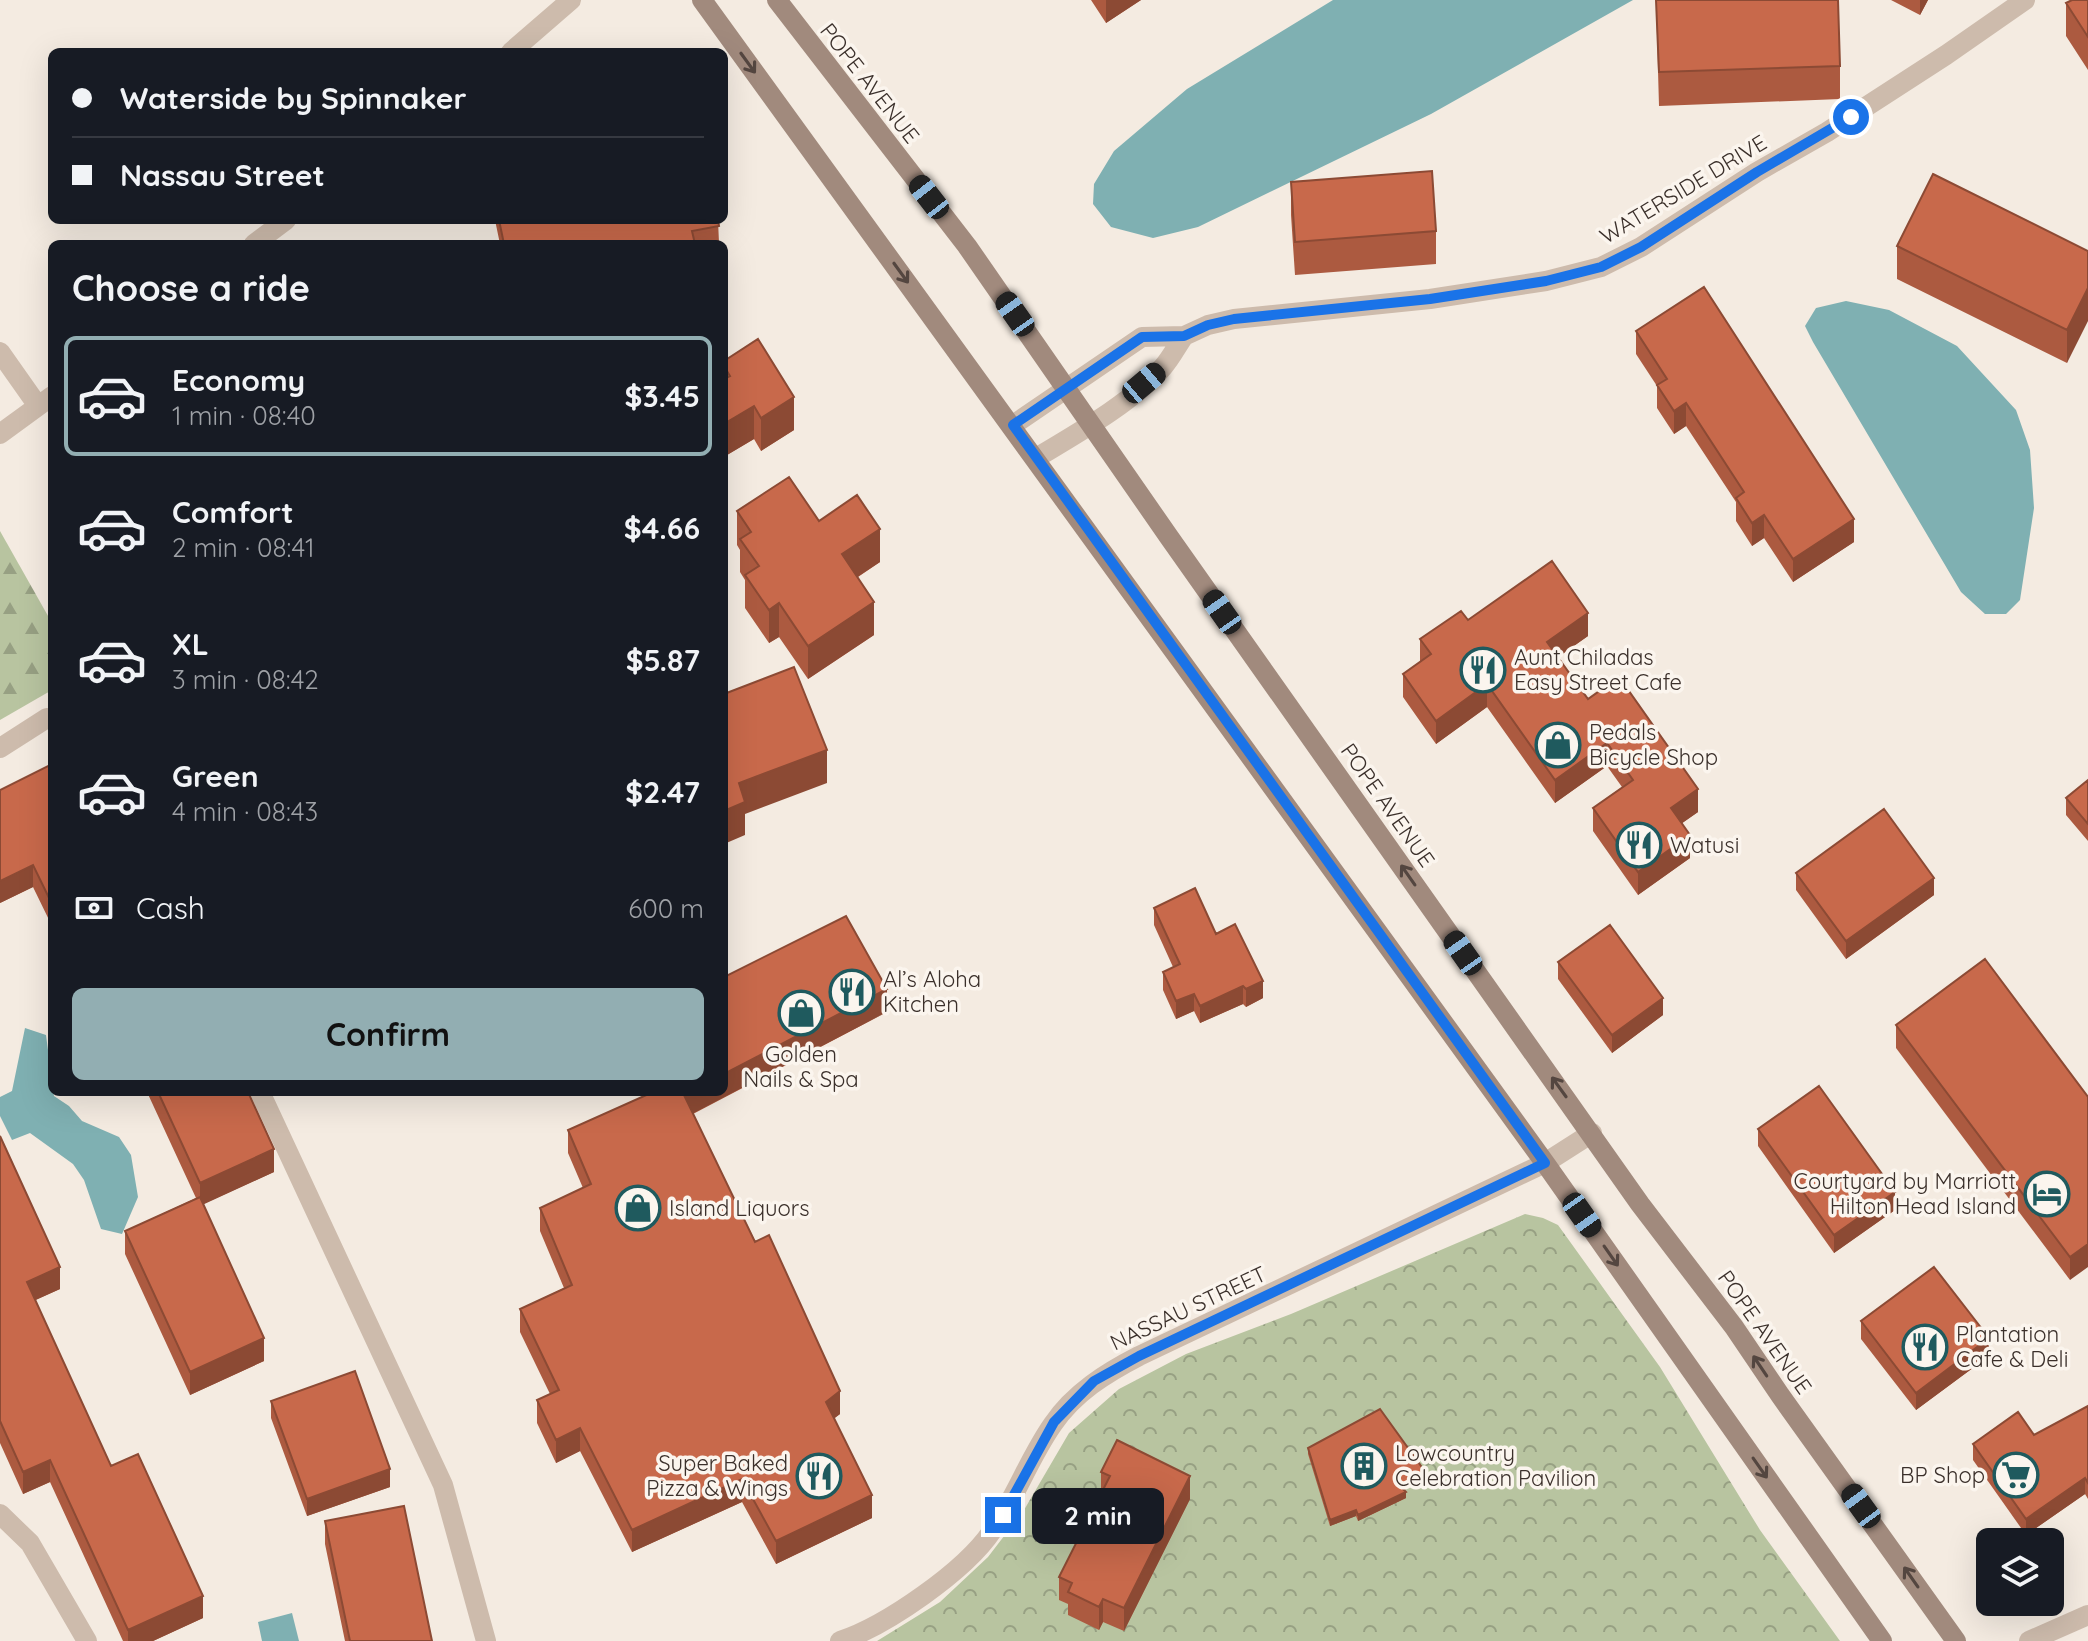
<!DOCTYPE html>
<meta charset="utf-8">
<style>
:root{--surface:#171b24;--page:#242831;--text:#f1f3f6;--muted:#9ea1a6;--line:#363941;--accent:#92aeb2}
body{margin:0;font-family:Quicksand,sans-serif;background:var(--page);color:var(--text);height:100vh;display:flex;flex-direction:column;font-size:30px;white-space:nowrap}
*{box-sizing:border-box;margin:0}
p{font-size:26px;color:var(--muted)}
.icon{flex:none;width:44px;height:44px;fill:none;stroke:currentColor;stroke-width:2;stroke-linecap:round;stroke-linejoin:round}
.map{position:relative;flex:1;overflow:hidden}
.details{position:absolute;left:48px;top:240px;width:680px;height:856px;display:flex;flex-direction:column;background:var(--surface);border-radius:12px;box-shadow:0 8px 32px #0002}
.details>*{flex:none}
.guide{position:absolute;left:48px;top:48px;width:680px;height:176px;border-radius:12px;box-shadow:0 8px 32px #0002;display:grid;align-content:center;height:176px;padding:0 24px;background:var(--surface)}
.buttons{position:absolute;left:1976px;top:1528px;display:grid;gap:16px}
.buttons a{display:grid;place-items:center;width:88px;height:88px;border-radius:12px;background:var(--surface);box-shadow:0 8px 32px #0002;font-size:40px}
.end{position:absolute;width:36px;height:36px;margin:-18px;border:10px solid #1a73e8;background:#fff;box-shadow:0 0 0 4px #fff}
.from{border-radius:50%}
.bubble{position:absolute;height:56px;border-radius:12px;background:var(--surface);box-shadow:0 8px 32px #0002;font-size:26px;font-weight:700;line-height:56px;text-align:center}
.car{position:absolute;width:24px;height:48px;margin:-24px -12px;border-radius:10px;box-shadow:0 0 6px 2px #0007;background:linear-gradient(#222 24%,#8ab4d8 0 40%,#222 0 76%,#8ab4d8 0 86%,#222 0)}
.guide b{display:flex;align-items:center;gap:28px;height:76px;font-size:30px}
.guide b+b{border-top:2px solid var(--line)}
.guide i{width:20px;height:20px;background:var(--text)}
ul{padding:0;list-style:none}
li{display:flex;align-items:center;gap:24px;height:120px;margin:0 16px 12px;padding:0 8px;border:4px solid transparent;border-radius:12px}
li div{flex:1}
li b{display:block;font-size:30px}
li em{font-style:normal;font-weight:700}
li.selected{border-color:var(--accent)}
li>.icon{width:72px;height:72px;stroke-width:1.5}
h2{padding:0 24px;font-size:36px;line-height:96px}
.pay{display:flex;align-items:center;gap:20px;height:88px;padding:0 24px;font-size:30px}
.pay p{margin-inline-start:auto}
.action{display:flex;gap:16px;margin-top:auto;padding:16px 24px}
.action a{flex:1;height:92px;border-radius:12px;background:var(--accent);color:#111;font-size:32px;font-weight:700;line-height:92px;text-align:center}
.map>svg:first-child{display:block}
.forest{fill:url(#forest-firs)}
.park{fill:url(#park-crowns)}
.water{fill:#7fb0b2}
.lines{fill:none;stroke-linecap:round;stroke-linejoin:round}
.minor{stroke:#cdbbac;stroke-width:20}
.secondary{stroke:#a18a7d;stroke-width:20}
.wall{fill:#ac5a40}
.shaded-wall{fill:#8c4a34}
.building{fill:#c8694b;stroke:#8c4a34;stroke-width:2}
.oneway{stroke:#544640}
.route{stroke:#1a73e8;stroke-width:10}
.labels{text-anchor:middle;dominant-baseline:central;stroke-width:7;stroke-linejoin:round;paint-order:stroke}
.street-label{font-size:22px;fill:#3b302b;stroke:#fbf5ee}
.poi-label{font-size:22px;fill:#3b302b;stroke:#fbf5ee;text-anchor:start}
</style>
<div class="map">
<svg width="2088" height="1641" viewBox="0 0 2088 1641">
<defs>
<pattern id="forest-firs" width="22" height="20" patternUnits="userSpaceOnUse" patternTransform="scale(2)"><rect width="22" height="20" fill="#b8c4a0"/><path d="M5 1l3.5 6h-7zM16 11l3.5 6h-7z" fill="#97a083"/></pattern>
<pattern id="park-crowns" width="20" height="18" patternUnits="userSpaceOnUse" patternTransform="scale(2)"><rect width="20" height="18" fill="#b8c4a0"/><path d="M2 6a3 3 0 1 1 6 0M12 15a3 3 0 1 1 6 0" fill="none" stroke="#97a083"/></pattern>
</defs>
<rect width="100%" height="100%" fill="#f4ebe1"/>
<!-- forest -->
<path class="forest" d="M0,531L52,623V690L0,720Z"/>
<!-- park -->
<path class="park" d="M1525,1214L1543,1218L1558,1225L1660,1367L1760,1530L1840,1641H877L940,1602L988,1557L1024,1510L1069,1433L1119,1389L1186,1354L1291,1314Z"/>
<!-- water -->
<path class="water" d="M1333,0H1633L1431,114L1198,227L1153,238L1111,227L1093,204L1094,184L1114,151L1187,89Z
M1846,301L1889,310L1957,346L2016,410L2030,450L2034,508L2020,600L2006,614H1985L1961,592L1813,342L1805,326L1816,308Z
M25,1028L46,1035L54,1096L69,1106L82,1121L119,1137L131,1155L138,1197L122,1234L101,1229L84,1180L73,1164L30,1133L12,1140L0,1116V1097L12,1091Z
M292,1613L299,1641H262L258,1622Z"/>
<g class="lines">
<!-- minor -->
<path class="minor" d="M511,52L571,0
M254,244L286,220
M1184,336L1208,325L1234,319L1430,299L1546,281L1601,267L1641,247L1757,172L1827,132L1946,55L2025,0
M0,352L38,406
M1013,425L1142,337L1184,336C1177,346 1171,358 1163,367C1133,402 1076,434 1036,458
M0,434L52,396
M0,748L47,718L52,720
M260,1092L443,1485L486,1641
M0,1514L30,1543L87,1641
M840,1641C886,1626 965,1571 992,1531C1016,1497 1029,1458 1053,1424C1074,1393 1106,1373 1139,1356L1545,1163L1592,1133
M2029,1641L2088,1615"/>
<!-- secondary -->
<path class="secondary" d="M702,0L1545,1163L1882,1641
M777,0L967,246L1169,537L1640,1204L1734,1327L1780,1395L1956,1641"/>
</g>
<!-- wall -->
<path class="wall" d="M1091,0H1141L1106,23Z
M1656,0L1840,66V99L1659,106Z
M1891,0H1928L1920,15Z
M2088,0V70L2066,36V3Z
M1291,182L1436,231V264L1295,275L1291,215Z
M495,220H718L719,243L500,244Z
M1897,246L2088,251L2067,363L1897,279Z
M1636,331L1854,542L1793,582L1764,538L1752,546L1736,521V502L1686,426L1674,434L1657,408V386L1636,354Z
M724,361L794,430L761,451L754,439L727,455L724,450Z
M737,511L819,521L880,562L858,577L874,635L808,679L779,637L769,643L745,608V580L740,572V550L737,545Z
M1468,620L1588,636L1558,657L1588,699L1698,812L1682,823L1690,858L1638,895L1593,831V808L1622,787L1607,766L1555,803L1487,707L1436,744L1403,697V674L1420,662V639Z
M52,764V926L33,887L0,903Z
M2088,780V841L2066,815V798Z
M1796,873L1934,895L1846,959L1796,890Z
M1154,908L1216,934L1263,998L1246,1007L1243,1004L1200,1023L1194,1011L1176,1019L1163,990V972L1173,967L1154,925Z
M1558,962L1663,1015L1612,1053L1558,979Z
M887,1012L693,1114L840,1414L834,1418L872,1518L776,1564L742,1502L632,1552L580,1451L556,1463L537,1423V1400L550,1394L520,1332V1309L564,1288L540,1231V1208L583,1188L568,1153V1130L646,1095L645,1092H724Z
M1896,1025L2088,1097L2070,1280L1896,1048Z
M147,1092H248L274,1172L203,1204L264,1361L190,1395L125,1254V1231L196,1198Z
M1758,1129L1895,1210L1834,1253L1758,1146Z
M0,1136L60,1289L35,1300L111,1466L203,1618L153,1641H123L50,1482L23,1494L0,1443Z
M1861,1321L1989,1356L1916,1410L1861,1339Z
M271,1401L390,1487L307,1516L271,1418Z
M2088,1406V1499L2085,1494L2026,1535L1973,1460V1444L2034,1435Z
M1308,1448L1426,1479L1404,1490L1406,1498L1358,1521L1356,1516L1330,1526L1308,1454Z
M1101,1472L1190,1499L1124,1631L1103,1622L1099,1630L1068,1615V1604L1059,1600V1577L1101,1493Z
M325,1521L432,1641H345L325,1544Z"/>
<!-- shaded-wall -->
<path class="shaded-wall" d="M1106,0H1141L1106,23Z
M1920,0H1928L1920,15Z
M2088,288V321L2067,363V330Z
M794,397V430L761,451V418Z
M1686,403V426L1674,434V411Z
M754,406V439L727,455V422Z
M1764,515V538L1752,546V523Z
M1854,519V542L1793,582V559Z
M880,529V562L842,587V554Z
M874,602V635L808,679V646Z
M779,603V637L769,643V610Z
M1588,613V636L1547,665V642Z
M1487,684V707L1436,744V721Z
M1607,743V766L1555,803V780Z
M827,750V783L745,814V835L724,844V811L739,783Z
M1698,789V812L1671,831V808Z
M1690,835V858L1638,895V872Z
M33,865V887L0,903V881Z
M1934,878V895L1846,959V941Z
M1263,981V998L1246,1007V989Z
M1243,986V1004L1200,1023V1006Z
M887,989V1012L684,1118V1095L691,1092H724V1074Z
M1194,994V1011L1176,1019V1001Z
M1663,998V1015L1612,1053V1035Z
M274,1149V1172L200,1206V1183Z
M1895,1192V1210L1834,1253V1235Z
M2088,1244V1267L2070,1280V1257Z
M60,1267V1289L27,1304V1282Z
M264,1338V1361L190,1395V1372Z
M1989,1338V1356L1916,1410V1393Z
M840,1391V1414L826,1425V1402Z
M580,1428V1451L556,1463V1440Z
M50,1460V1482L23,1494V1472Z
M390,1469V1487L307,1516V1499Z
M1426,1473V1479L1400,1492V1486Z
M1190,1476V1499L1124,1631V1608Z
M2085,1478V1494L2026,1535V1519Z
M742,1479V1502L632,1552V1530Z
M1406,1492V1498L1358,1521V1515Z
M872,1495V1518L776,1564V1541Z
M1356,1510V1516L1330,1526V1520Z
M203,1596V1618L153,1641H128V1630Z
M1103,1599V1622L1099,1630V1607Z"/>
<!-- building -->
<path class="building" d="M1656,0H1838L1840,66L1659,72Z
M2072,0H2088V37L2066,3Z
M1432,171L1436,231L1295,242L1291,182Z
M1933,174L2088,251V288L2067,330L1897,246Z
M499,220H718L719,226L692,231L695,244H504Z
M1704,287L1854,519L1793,559L1764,515L1752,523L1736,498L1744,492L1686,403L1674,411L1657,385L1667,379L1636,331Z
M758,339L794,397L761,418L754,406L727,422L724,417V379L730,376L724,366V361Z
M789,477L819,521L857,495L880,529L842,554L874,602L808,646L779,603L769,610L745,575L759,566L740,539L751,532L737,511Z
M1552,561L1588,613L1547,642L1588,699L1619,677L1698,789L1671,808L1690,835L1638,872L1593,808L1633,780L1607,743L1555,780L1487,684L1436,721L1403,674L1431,654L1420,639L1461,611L1468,620Z
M794,667L827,750L739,783L745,802L724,811V694Z
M52,764V904L33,865L0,881V790Z
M2088,780V824L2066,798Z
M1884,809L1934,878L1846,941L1796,873Z
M1195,888L1216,934L1235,924L1263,981L1246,989L1243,986L1200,1006L1194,994L1176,1001L1163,972L1180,964L1154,908Z
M846,916L887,989L724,1074V977Z
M1610,925L1663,998L1612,1035L1558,962Z
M1985,959L2088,1097V1244L2070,1257L1896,1025Z
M1819,1086L1895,1192L1834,1235L1758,1129Z
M158,1092H248L274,1149L200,1183Z
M653,1092H691L684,1095L755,1242L769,1235L840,1391L826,1402L872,1495L776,1541L742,1479L632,1530L580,1428L556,1440L537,1400L559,1390L520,1309L572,1285L540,1208L591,1184L568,1130Z
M0,1136L60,1267L27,1282L111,1466L138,1454L203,1596L128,1630L50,1460L23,1472L0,1421Z
M200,1197L264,1338L190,1372L125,1231Z
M1934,1267L1989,1338L1916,1393L1861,1321Z
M355,1371L390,1469L307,1499L271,1401Z
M2088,1406V1483L2085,1478L2026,1519L1973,1444L2018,1412L2034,1435Z
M1380,1409L1426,1473L1400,1486L1406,1492L1358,1515L1356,1510L1330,1520L1308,1448Z
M1117,1440L1190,1476L1124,1608L1103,1599L1099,1607L1068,1592L1072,1583L1059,1577L1110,1476L1101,1472Z
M404,1506L432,1641H350L325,1521Z"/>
<!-- one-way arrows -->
<defs><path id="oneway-shaft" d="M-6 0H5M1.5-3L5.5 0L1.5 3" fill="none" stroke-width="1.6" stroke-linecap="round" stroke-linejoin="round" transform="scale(2)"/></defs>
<g class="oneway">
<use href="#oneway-shaft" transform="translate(748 63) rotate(54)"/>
<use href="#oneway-shaft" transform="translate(901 273) rotate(54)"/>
<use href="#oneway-shaft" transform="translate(1408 875) rotate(-125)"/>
<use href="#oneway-shaft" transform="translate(1559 1087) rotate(-126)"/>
<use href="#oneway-shaft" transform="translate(1611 1256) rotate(55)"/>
<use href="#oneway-shaft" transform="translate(1760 1366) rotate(-124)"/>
<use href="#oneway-shaft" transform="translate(1760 1468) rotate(55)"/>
<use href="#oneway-shaft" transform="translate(1911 1577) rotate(-125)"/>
</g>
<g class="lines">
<!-- route -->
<path class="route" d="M1003,1515L1054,1422L1094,1381L1139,1356L1545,1163L1013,425L1142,337L1184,336L1208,325L1234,319L1430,299L1546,281L1601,267L1641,247L1757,172L1851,117"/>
</g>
<!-- icons -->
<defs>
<g id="restaurant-ring" transform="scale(2.3)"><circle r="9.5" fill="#fbf5ee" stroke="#1f5a5e" stroke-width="1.5"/><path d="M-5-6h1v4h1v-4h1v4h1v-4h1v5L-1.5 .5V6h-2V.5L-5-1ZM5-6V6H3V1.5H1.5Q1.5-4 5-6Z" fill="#1f5a5e"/></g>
<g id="shop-ring" transform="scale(2.3)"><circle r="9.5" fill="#fbf5ee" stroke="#1f5a5e" stroke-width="1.5"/><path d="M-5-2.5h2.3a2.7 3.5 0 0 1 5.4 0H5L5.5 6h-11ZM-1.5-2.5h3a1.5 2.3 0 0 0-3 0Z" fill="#1f5a5e"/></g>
<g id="hotel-ring" transform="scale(2.3)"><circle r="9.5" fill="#fbf5ee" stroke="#1f5a5e" stroke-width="1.5"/><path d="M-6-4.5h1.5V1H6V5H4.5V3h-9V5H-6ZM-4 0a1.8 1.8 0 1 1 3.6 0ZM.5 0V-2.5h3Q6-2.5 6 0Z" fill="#1f5a5e"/></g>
<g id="building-ring" transform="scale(2.3)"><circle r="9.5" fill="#fbf5ee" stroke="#1f5a5e" stroke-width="1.5"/><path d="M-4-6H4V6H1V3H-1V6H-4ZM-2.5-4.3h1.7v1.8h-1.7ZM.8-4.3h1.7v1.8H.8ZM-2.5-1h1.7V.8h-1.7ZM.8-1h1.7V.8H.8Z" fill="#1f5a5e"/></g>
<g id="supermarket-ring" transform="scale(2.3)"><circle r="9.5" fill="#fbf5ee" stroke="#1f5a5e" stroke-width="1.5"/><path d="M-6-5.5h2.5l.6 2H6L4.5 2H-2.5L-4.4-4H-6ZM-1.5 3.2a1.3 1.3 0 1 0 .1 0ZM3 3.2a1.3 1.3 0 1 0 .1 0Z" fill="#1f5a5e"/></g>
</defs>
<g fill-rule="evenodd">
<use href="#restaurant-ring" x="1483" y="670"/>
<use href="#shop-ring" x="1558" y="745"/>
<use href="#restaurant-ring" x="1639" y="845"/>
<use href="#restaurant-ring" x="852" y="992"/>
<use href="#shop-ring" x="801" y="1013"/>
<use href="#hotel-ring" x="2047" y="1194"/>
<use href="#shop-ring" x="638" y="1208"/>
<use href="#restaurant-ring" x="1925" y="1347"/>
<use href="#building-ring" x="1364" y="1466"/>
<use href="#supermarket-ring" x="2016" y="1475"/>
<use href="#restaurant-ring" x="819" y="1476"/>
</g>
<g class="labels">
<!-- street labels -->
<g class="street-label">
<text transform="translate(870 83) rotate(52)">POPE AVENUE</text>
<text transform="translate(1683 189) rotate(-31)">WATERSIDE DRIVE</text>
<text transform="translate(1388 805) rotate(55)">POPE AVENUE</text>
<text transform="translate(1188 1308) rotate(-25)">NASSAU STREET</text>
<text transform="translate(1765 1332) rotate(55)">POPE AVENUE</text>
</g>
<!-- poi labels -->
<g class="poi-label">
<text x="1514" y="657">Aunt Chiladas<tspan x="1514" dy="25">Easy Street Cafe</tspan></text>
<text x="1589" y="732">Pedals<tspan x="1589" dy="25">Bicycle Shop</tspan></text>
<text x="1670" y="845">Watusi</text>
<text x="883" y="979">Al’s Aloha<tspan x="883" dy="25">Kitchen</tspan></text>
<text x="801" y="1054" text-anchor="middle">Golden<tspan x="801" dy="25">Nails &amp; Spa</tspan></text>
<text x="2016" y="1181" text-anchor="end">Courtyard by Marriott<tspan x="2016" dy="25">Hilton Head Island</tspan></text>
<text x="669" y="1208">Island Liquors</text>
<text x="1956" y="1334">Plantation<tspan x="1956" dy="25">Cafe &amp; Deli</tspan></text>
<text x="1395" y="1453">Lowcountry<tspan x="1395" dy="25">Celebration Pavilion</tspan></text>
<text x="788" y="1463" text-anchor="end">Super Baked<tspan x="788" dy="25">Pizza &amp; Wings</tspan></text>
<text x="1985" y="1475" text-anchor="end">BP Shop</text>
</g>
</g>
</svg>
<div class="buttons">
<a><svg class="icon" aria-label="layers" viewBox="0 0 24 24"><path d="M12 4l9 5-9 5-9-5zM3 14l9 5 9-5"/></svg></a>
</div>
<i class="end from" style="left:1851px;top:117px"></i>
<i class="end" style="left:1003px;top:1515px"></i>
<div class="bubble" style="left:1032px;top:1488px;width:132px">2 min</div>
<i class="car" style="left:929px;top:197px;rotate:322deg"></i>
<i class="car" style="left:1015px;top:314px;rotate:325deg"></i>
<i class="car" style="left:1144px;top:383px;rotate:50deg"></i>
<i class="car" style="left:1222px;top:612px;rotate:325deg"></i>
<i class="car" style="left:1463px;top:953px;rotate:325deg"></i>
<i class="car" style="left:1582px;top:1215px;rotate:145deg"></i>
<i class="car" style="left:1861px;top:1506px;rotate:324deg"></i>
<div class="guide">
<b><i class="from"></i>Waterside by Spinnaker</b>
<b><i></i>Nassau Street</b>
</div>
<section class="details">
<h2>Choose a ride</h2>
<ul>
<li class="selected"><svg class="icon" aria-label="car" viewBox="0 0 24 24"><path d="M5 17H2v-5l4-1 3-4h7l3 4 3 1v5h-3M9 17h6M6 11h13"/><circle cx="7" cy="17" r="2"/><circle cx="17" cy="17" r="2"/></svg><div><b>Economy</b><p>1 min · 08:40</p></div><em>$3.45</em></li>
<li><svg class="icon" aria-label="car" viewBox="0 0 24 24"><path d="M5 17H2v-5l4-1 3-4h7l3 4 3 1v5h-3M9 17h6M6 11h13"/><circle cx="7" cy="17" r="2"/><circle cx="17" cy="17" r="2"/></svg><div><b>Comfort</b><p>2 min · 08:41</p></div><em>$4.66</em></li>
<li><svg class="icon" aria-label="car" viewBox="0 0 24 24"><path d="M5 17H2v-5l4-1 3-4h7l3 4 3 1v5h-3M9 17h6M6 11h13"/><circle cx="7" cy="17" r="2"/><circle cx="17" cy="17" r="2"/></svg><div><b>XL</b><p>3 min · 08:42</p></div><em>$5.87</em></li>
<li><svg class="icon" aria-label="car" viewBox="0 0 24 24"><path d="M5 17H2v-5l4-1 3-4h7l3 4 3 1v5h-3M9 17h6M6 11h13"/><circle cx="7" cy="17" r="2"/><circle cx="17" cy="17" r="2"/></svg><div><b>Green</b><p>4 min · 08:43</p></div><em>$2.47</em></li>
</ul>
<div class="pay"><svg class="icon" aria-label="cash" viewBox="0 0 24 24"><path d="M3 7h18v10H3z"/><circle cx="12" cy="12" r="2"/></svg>Cash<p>600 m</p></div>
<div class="action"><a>Confirm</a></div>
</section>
</div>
